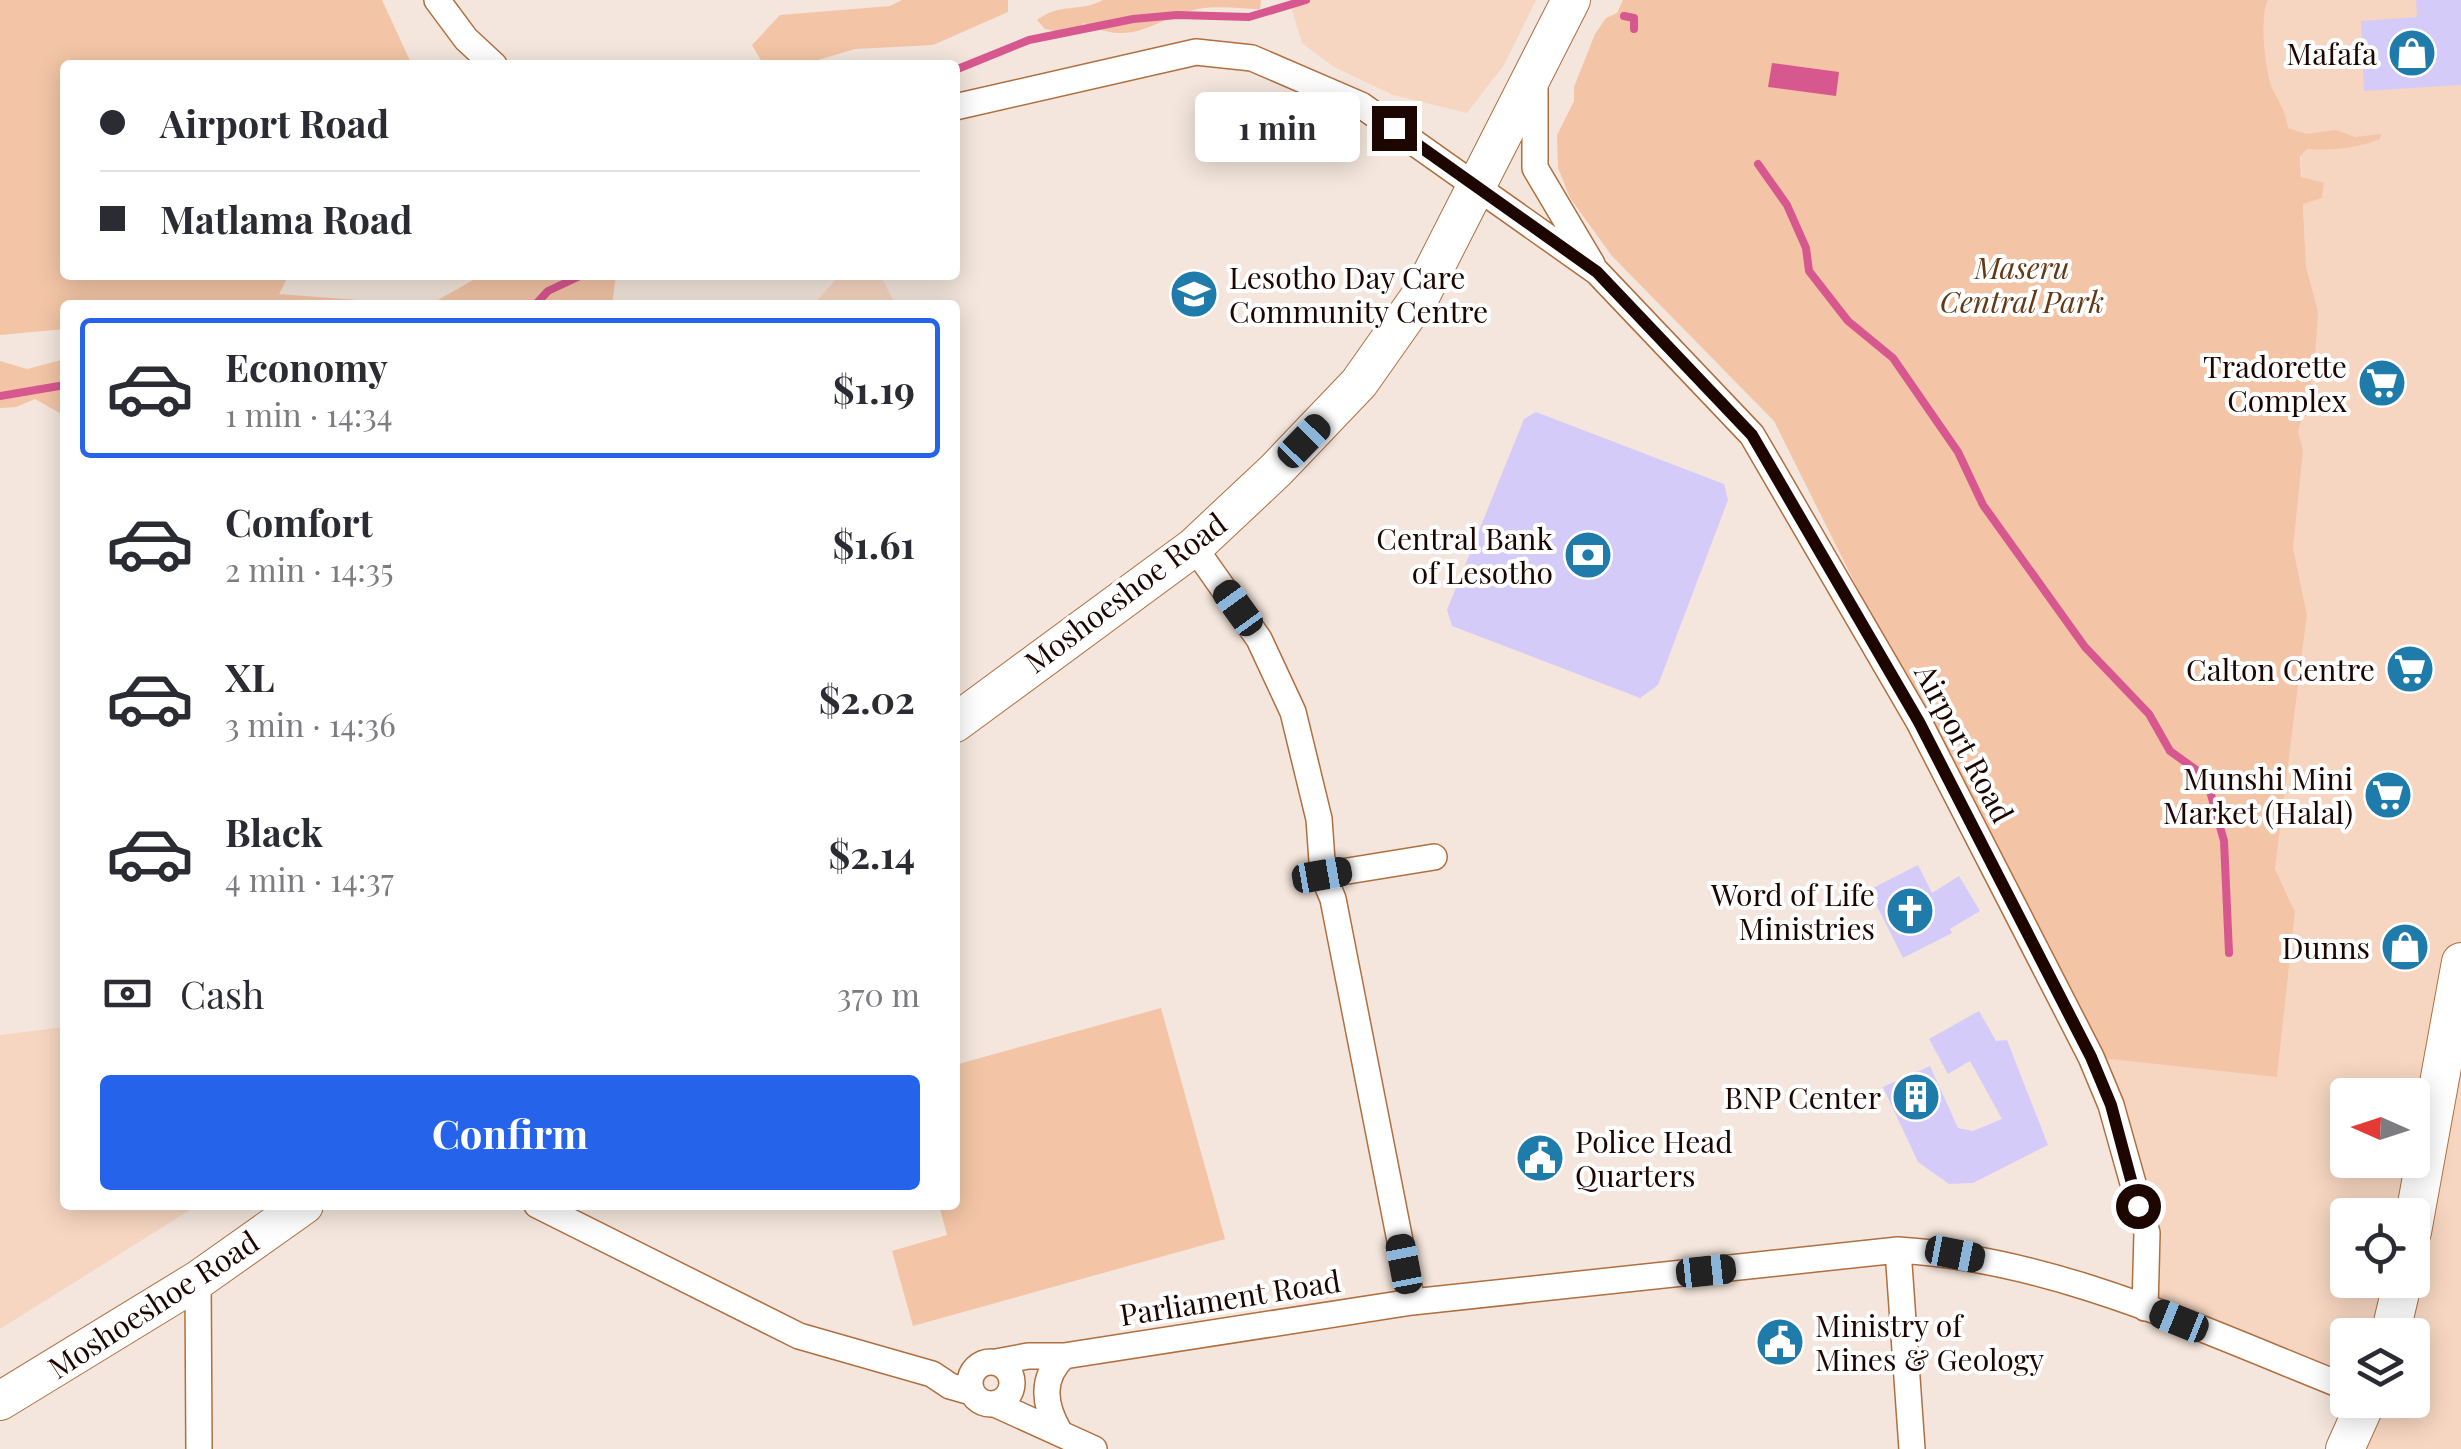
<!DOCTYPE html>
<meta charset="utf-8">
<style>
:root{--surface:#fff;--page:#f2f2f3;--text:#2b2b33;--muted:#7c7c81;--line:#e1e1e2;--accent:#2563eb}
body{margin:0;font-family:"Playfair Display",serif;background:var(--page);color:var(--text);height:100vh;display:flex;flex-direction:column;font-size:38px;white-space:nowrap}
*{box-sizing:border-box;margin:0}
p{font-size:32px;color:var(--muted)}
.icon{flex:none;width:55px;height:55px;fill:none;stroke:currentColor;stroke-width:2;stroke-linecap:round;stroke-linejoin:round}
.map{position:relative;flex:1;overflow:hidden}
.sheet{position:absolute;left:60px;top:300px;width:900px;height:910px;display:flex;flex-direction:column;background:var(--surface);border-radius:10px;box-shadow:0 5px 25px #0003}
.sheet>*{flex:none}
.hud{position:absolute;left:60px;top:60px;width:900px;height:220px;border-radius:10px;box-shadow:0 5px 25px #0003;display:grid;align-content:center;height:220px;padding:0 40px;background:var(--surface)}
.needle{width:65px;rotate:273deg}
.buttons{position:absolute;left:2330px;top:1078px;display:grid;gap:20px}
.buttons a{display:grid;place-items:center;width:100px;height:100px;border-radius:10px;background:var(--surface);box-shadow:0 5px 25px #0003;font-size:50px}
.end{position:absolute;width:45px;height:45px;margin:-22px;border:12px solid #1e0600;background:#fff;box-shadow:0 0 0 5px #fff}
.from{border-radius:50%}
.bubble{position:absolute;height:70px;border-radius:10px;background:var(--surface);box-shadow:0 5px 25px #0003;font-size:32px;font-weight:700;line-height:70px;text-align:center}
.car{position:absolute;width:30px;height:60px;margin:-30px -15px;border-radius:12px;box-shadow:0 0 8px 2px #0007;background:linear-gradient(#222 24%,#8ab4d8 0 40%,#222 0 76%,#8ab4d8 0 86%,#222 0)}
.hud b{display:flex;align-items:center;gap:35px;height:95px;font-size:38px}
.hud b+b{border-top:2px solid var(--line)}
.hud i{width:25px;height:25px;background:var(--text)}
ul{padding:18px 0 0;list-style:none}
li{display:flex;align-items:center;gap:30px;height:140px;margin:0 20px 15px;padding:0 20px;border:5px solid transparent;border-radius:10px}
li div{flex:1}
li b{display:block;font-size:38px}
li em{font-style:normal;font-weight:700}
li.on{border-color:var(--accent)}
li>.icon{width:90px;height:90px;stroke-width:1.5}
.pay{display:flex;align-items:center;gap:25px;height:110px;padding:0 40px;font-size:38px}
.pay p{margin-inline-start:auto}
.primary-button{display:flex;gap:20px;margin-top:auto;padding:20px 40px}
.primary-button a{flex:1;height:115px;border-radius:10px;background:var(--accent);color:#fff;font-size:40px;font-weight:700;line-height:115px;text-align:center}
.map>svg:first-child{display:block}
.built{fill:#f6d6c1;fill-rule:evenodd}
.green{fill:#f3c5a6}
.water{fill:#d7578f}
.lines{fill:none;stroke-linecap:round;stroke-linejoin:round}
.stream{stroke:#d7578f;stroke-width:8}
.building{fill:#d5cbf8}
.street-casing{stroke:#b06f3f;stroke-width:28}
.primary-casing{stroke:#b06f3f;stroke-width:40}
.street{stroke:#fff;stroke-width:25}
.primary{stroke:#fff;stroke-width:38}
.route{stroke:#1e0600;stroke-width:12}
.labels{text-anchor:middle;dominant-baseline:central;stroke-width:8;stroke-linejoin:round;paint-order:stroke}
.poi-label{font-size:30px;fill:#1e0600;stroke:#fff;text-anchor:end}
.park-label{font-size:30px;font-style:italic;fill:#643814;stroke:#fff}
.street-label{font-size:30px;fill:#1e0600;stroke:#fff}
</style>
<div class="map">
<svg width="2461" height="1449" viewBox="0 0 2461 1449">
<rect width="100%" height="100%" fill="#f4e6dc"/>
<!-- built -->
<path class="built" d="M1289,0H1536L1504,65L1467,113L1393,95L1334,67L1302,43Z
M2254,0H2461V1449H2345L2367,1400H2412V1335H2348L2347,1388L2145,1308L2146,1233L2091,1057L2277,1076L2295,912L2275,869L2307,615L2293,549L2305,241L2300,144L2261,92ZM2348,1095H2412V1160H2348ZM2348,1215H2412V1280H2348Z
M840,275H880L896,305H813Z
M65,1027V1205H198L0,1329V1035Z"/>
<!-- green -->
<path class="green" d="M0,0H382L412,65H65V275H289L279,294L422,305H65V329L0,335Z
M902,0H1008V12L933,45L855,49L801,65L762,62L752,45L780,15L890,6Z
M1103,0H1261L1260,9C1242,9 1222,6 1204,8C1156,15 1137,50 1084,23L1067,34L1045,29L1037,20C1061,2 1079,13 1103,0Z
M1623,0H2268C2259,16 2265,74 2273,90C2280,104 2286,112 2288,128L2306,134L2336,130L2355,137L2381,134L2380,139C2357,148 2332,151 2307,149L2300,156L2301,177L2324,183L2322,198L2303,204L2306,267L2318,312L2314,373L2298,432L2303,450L2293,548L2307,615L2275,869L2295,912L2277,1077L2091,1057L1774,421L1612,256L1570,198L1558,168L1557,135L1574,101V87L1595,34L1606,18L1617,13Z
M482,275H616L612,305H429Z
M65,359V416L35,399L16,407L0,408V361L27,369Z
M1161,1008L1225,1239L913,1326L892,1251L947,1235L939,1205H955V1065Z"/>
<!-- water -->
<path class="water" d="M1772,63L1839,72L1836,96L1768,87Z"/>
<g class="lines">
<!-- stream -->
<path class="stream" d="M1624,16L1634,18V29
M955,70L1029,40L1133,19L1177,15L1249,17L1306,0
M1758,164L1787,205L1806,248L1809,271L1848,321L1893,358L1958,452L1983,505L2085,647L2149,714L2170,751L2206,777L2224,841L2229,953
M535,305L548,291L582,275
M0,396L65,385"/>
</g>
<!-- building -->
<path class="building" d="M2416,0H2461V85L2364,91L2361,21L2417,17Z
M1536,412L1724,484L1728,500L1658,685L1640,698L1452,626L1447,610L1524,419Z
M1918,865L1932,893L1959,876L1980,911L1950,929L1952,933L1903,958L1869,890Z
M1979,1011L1996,1041L2007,1040L2048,1145L1973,1183L1949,1184L1918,1162L1883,1087L1930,1066L1958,1128L1973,1131L2002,1119L1970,1061L1948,1074L1929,1039Z"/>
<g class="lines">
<!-- street casing -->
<g class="street-casing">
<path id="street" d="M437,0L466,39L494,65
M1535,79V168L1592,264
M955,107L1196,52L1252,58L1361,105L1597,272L1752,435L1919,722L2091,1057L2111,1105L2147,1233L2145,1308
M1194,547L1259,639L1293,712L1319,819L1323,875L1333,899L1412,1302
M1323,875L1434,857
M537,1205L799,1336L932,1374L950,1386L971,1392
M1898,1250L1912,1449
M198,1280L199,1449
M970 1383a21 21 0 1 1 42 0a21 21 0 1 1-42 0Z
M996,1362L1028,1356H1064L1412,1302L1898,1250C2055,1259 2202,1330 2348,1388
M995,1404L1094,1449
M1059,1431C1044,1405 1040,1378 1064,1356"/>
</g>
<!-- primary casing -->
<g class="primary-casing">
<path id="primary" d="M955,723L1194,547L1276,470L1359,383L1421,295L1571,0
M2412,1232L2461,962
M2390,1335L2403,1280
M0,1401L198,1280L304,1205
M2345,1449L2367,1400"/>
</g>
<!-- street -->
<use href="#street" class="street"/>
<!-- primary -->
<use href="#primary" class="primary"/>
</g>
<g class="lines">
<!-- route -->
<path class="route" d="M1394,128L1597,272L1752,435L1919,722L2091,1057L2111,1105L2138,1206"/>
</g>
<!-- icons -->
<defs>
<g id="shop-disc" transform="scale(2.5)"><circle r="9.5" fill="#1f7ba9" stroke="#fff"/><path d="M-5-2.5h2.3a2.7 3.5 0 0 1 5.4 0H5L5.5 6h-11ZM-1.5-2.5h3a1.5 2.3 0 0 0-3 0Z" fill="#fff"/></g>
<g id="school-disc" transform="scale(2.5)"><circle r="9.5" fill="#1f7ba9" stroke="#fff"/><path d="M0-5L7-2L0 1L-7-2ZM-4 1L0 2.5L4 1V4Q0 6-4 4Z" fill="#fff"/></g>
<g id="supermarket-disc" transform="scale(2.5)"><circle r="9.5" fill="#1f7ba9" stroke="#fff"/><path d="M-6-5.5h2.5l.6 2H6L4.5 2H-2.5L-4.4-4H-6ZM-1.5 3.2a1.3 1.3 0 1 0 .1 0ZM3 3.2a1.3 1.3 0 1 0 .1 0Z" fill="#fff"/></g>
<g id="bank-disc" transform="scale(2.5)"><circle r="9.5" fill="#1f7ba9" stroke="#fff"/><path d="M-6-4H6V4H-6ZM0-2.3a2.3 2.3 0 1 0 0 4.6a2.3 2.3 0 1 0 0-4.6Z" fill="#fff"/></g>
<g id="church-disc" transform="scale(2.5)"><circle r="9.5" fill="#1f7ba9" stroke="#fff"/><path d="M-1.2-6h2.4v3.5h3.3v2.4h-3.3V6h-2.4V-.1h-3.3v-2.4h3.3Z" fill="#fff"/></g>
<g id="building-disc" transform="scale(2.5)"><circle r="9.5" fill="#1f7ba9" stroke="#fff"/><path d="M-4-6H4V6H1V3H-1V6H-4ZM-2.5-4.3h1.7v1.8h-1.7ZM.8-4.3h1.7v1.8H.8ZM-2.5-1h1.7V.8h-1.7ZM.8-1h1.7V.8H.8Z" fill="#fff"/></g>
<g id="civic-disc" transform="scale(2.5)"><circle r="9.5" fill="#1f7ba9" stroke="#fff"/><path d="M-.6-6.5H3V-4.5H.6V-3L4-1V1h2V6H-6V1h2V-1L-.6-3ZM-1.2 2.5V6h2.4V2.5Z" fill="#fff"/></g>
</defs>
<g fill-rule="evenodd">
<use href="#shop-disc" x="2412" y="53"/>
<use href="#school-disc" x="1194" y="294"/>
<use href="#supermarket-disc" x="2382" y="383"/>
<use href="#bank-disc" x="1588" y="555"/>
<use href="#supermarket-disc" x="2410" y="669"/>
<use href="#supermarket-disc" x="2388" y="795"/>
<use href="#church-disc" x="1910" y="911"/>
<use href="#shop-disc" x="2405" y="947"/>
<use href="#building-disc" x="1916" y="1097"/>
<use href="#civic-disc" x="1540" y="1158"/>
<use href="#civic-disc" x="1780" y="1342"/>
</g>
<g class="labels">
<!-- poi labels -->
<g class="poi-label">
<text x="2377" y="53">Mafafa</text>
<text x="1229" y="277" text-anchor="start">Lesotho Day Care<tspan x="1229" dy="34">Community Centre</tspan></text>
<text x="2347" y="366">Tradorette<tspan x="2347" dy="34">Complex</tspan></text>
<text x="1553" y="538">Central Bank<tspan x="1553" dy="34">of Lesotho</tspan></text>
<text x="2375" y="669">Calton Centre</text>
<text x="2353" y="778">Munshi Mini<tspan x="2353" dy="34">Market (Halal)</tspan></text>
<text x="1875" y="894">Word of Life<tspan x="1875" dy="34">Ministries</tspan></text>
<text x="2370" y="947">Dunns</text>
<text x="1881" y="1097">BNP Center</text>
<text x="1575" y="1141" text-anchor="start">Police Head<tspan x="1575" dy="34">Quarters</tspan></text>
<text x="1815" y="1325" text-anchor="start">Ministry of<tspan x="1815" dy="34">Mines &amp; Geology</tspan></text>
</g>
<!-- park labels -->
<g class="park-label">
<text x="2022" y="267">Maseru<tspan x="2022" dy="34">Central Park</tspan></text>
</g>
<!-- street labels -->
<g class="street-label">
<text transform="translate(1125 592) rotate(-37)">Moshoeshoe Road</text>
<text transform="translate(1965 743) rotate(62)">Airport Road</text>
<text transform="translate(1230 1297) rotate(-9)">Parliament Road</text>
<text transform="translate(153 1304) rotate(-33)">Moshoeshoe Road</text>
</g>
</g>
</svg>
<div class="buttons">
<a><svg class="needle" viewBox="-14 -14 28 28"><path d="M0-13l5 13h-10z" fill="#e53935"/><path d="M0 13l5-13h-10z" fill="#7c7c81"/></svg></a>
<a><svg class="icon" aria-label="locate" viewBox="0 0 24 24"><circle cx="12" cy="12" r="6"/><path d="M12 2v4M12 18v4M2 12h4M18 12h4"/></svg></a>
<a><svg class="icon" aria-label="layers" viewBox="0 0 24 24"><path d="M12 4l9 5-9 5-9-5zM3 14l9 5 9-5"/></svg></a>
</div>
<i class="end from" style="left:2138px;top:1206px"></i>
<i class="end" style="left:1394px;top:128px"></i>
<div class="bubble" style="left:1195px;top:92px;width:165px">1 min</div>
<i class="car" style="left:1304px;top:441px;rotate:44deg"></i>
<i class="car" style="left:1238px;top:608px;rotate:324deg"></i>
<i class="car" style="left:1322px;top:875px;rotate:80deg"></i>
<i class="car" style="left:1955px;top:1254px;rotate:101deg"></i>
<i class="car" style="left:1404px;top:1264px;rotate:349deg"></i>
<i class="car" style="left:1706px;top:1271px;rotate:84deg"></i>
<i class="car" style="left:2179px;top:1321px;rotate:292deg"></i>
<div class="hud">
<b><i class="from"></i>Airport Road</b>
<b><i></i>Matlama Road</b>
</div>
<section class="sheet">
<ul>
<li class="on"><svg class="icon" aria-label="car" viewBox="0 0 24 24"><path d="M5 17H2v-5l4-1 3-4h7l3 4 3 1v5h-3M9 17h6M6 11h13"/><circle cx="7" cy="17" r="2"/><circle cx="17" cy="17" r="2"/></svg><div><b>Economy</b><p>1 min · 14:34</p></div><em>$1.19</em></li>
<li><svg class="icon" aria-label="car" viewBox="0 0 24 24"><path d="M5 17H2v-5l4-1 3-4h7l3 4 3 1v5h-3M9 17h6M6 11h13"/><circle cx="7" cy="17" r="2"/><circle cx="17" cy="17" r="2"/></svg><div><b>Comfort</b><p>2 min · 14:35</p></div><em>$1.61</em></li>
<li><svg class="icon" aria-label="car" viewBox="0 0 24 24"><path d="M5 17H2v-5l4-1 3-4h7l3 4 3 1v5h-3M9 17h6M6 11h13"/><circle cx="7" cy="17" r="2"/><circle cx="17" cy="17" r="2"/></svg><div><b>XL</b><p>3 min · 14:36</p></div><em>$2.02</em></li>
<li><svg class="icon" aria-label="car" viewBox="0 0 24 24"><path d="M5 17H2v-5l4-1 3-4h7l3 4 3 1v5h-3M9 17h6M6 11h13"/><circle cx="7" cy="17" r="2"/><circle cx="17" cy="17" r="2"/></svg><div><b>Black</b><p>4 min · 14:37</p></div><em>$2.14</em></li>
</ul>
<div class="pay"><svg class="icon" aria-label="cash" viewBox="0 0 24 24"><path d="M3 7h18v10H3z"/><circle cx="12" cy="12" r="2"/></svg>Cash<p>370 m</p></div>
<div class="primary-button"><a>Confirm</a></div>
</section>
</div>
